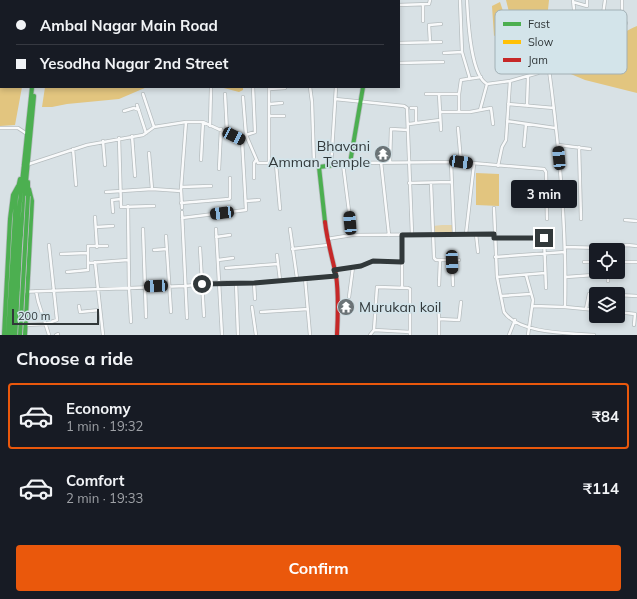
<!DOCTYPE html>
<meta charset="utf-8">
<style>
:root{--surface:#171b24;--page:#242831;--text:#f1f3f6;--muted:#9ea1a6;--line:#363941;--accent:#ea580c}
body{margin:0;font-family:Mulish,sans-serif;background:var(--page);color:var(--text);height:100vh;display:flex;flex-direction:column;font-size:15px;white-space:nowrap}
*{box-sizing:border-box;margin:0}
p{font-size:13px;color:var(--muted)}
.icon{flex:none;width:22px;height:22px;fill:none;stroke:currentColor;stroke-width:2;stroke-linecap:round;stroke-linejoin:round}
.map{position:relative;height:335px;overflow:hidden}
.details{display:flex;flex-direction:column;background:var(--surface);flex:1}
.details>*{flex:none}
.guide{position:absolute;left:0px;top:0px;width:400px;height:88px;box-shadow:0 2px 6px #0003;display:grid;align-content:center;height:88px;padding:0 16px;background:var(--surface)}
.fabs{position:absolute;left:589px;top:243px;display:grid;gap:8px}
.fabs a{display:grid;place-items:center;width:36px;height:36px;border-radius:4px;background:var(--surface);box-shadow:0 2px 6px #0003;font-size:20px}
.scale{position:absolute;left:12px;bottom:10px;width:87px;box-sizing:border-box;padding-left:4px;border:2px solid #31383a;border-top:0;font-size:11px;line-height:14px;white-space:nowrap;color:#31383a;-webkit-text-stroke:3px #d3e4ea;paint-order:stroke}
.end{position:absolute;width:18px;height:18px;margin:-9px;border:5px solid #31383a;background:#fff;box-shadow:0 0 0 2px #fff}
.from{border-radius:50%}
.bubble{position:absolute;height:28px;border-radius:4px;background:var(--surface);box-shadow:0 2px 6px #0003;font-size:13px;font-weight:700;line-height:28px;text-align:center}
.car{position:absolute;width:12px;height:24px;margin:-12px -6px;border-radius:5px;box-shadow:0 0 3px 1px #0007;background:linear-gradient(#222 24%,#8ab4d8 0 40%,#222 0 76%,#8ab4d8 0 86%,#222 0)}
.guide b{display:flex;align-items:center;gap:14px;height:38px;font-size:15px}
.guide b+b{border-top:1px solid var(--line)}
.guide i{width:10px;height:10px;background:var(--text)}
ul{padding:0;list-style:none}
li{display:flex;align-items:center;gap:12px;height:66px;margin:0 8px 6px;padding:0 8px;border:2px solid transparent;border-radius:4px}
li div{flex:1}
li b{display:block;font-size:15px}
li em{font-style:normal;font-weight:700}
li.on{border-color:var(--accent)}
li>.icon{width:36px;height:36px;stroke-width:1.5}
h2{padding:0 16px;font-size:18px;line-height:48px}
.action{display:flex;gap:8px;margin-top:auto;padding:8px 16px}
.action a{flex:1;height:46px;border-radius:4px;background:var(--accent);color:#fff;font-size:16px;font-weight:700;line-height:46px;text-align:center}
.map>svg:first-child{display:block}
.green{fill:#e4d4ab}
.water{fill:#e2c57f}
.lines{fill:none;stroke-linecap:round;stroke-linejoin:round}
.street-casing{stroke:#b6bdbf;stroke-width:4}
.fast-casing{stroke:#b6bdbf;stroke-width:5.5}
.slow-casing{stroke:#b6bdbf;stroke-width:5.5}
.jam-casing{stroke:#b6bdbf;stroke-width:5.5}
.street{stroke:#f9fafb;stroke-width:2.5}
.fast{stroke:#4caf50;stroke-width:4}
.slow{stroke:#ffc107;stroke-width:4}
.jam{stroke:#c62828;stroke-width:4}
.fast-bridge-casing{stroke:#b6bdbf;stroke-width:5.5;stroke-linecap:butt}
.fast-bridge{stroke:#4caf50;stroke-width:4}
.route{stroke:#31383a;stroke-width:5}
.labels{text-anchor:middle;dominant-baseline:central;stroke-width:3.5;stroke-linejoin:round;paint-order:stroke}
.poi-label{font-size:14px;fill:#31383a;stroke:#d3e4ea;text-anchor:end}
.key{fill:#d3e4ea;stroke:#a2b0b5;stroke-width:1}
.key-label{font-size:11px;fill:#31383a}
</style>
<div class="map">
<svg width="637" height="335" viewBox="0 0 637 335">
<rect width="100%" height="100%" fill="#d8e1e5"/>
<!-- green -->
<path class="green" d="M442,225H452L453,233H433V226Z"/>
<!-- water -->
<path class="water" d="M0,0H36L1,1V87H22L15,125L0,126Z
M75,0H157L158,1H73Z
M506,0H549L545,39L529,72L514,74L518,65L512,58L507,56L510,45C508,35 505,34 509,23L514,21L509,12Z
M500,2L504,14L499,33L494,36L492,6Z
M637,26V93L585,80L566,72L557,66L560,59L573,46C586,46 603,45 614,38C623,34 627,30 637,26Z
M45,87H147L119,99L67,104L52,107H42Z
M220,87H243V90L239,92Z
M476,173L499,174V206L476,205Z"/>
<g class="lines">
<!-- street casing -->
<g class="street-casing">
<path id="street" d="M232,0V1
M460,0L462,52L470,79
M467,0C468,18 470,75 487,84L510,81L538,73L571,35L575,18L573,0
M622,0V21L626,23
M313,1V0
M332,1V0
M368,1V0
M573,2L587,6V0
M399,5L429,4L430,0
M423,5V21
M602,22L605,0
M430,42L429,25L441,24
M399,43L441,42
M444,53L462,52
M399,63L443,62
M269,87V164
M310,87L312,102L314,163
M269,89L285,88
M143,94L154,127
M225,94L227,132
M426,94H459L461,80L481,77
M439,94L441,130
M459,94V111
M243,97L246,135L258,163H314L319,167
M335,99L404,106L407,108L412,234
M270,104L282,103
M508,104L554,108
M137,105L146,133
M527,106L528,77
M411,108H416V123
M480,110L487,84
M124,111L134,108L139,110
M440,112H470L491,108L493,124
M269,116H284
M507,121L555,128
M409,124L440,120
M210,126L211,89
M0,128H18L27,134
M458,128L461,162
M246,135L255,132L253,87
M132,136L135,176
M119,138L121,207L154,206
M103,141L105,165
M558,145L590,149
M524,146L526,124
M579,147L581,219
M73,149L76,185
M149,153L152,189L181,191
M201,160L203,122
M381,162L389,235
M390,162L391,129L408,130
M451,162L454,234
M350,163L461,162L544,169L546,172L547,219
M276,164L280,209
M343,164L352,235
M23,166L87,145L143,135L154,127L186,122H203L242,140L246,210L182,218
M331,166L336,87
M498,166L502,147L506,140L510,81
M219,169L221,129
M254,178V163L256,160
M409,183L451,182
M431,183L434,258L436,260H459
M181,187L211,186
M106,192L152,189
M517,197L518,190L561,187
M246,201L259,200
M181,203L229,199L230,198V178
M128,206L129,288L131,322
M182,208L181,189L186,122
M494,208L497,277L504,312C519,334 569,333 594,335
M113,212L112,200L121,199
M182,212L187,318
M95,217L97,247
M625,220L637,221
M96,227L113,226
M143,229L146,317
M216,229L222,335
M290,229L297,278
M466,234L474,164
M476,234L478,252
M402,235V287
M166,236L171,312
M216,237L230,235
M494,238H544L546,288
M327,239L352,235L494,234
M565,247L603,248L627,245L637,246
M200,248L204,316
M292,249L328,245
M154,250L167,249
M61,254L87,253
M277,255L280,280
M495,257L565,252
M218,260L233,258
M452,260L453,285
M95,262L103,335
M584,262H596
M618,262H637
M88,263L128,260
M226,268L278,264
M334,270L361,266L373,261L402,262
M67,272L88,270V246H107
M608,272V281
M526,275L533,300L528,335
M497,277L545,273
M566,277L608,274
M305,278L310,335
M236,283L238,335
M254,283L255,299
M439,285L440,260
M36,291L38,301L49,335
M17,292L186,286L219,282L254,283L336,276
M618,295L637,296
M501,296L530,294
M349,297L353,267
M438,302L439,319
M79,306L80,312L100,310
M533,306L565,307C567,225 559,143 548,62
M252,307L256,335
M565,307L596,310
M586,309L589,294H603
M261,312L308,309
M618,312L635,314L634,325
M619,321L620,313
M26,325L45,324L57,320L49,245
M374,330L377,287L408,288L410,289V335
M374,330L410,332
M56,335L58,334
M370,335L374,330
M439,335V319L459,320L461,302
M509,335L515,320"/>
</g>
<!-- fast casing -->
<g class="fast-casing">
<path id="fast" d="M386,0V1
M28,182V196
M325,222L319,167L350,163L363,87
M4,335L10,219L13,195L18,186
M8,335L16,197L20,179
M12,335L19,211L32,87
M16,335L20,246L34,96
M25,335L32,201L29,189"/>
</g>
<!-- slow casing -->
<g class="slow-casing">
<path id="slow" d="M50,0V1"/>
</g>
<!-- jam casing -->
<g class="jam-casing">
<path id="jam" d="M46,0V1
M325,222C327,240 332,257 336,275C339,295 338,315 337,335"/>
</g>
<!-- street -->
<use href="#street" class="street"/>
<!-- fast -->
<use href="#fast" class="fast"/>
<!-- slow -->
<use href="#slow" class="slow"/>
<!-- jam -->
<use href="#jam" class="jam"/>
<!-- fast-bridge casing -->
<g class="fast-bridge-casing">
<path id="fast-bridge" d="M20,335L28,196"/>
</g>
<!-- fast-bridge -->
<use href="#fast-bridge" class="fast-bridge"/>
</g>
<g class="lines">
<!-- route -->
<path class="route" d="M202,284L254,283L336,276L334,270L361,266L373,261L402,262V235L494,234V238H544"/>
</g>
<!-- icons -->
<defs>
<g id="temple-disc" transform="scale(0.9)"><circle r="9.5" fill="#6b7376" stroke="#d3e4ea"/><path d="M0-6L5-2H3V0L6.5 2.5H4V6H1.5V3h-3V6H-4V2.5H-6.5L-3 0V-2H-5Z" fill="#fff"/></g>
</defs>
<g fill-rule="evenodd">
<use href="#temple-disc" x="383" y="154"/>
<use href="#temple-disc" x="346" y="307"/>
</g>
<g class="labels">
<!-- poi labels -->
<g class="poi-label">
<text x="370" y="146">Bhavani<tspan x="370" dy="16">Amman Temple</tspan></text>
<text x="359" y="307" text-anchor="start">Murukan koil</text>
</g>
</g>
<!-- legend -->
<rect x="495" y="10" width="132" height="64" rx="6" class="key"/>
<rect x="503" y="22" width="18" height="4" fill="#4caf50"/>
<rect x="503" y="40" width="18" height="4" fill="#ffc107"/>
<rect x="503" y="58" width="18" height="4" fill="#c62828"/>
<g class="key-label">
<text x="528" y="28">Fast</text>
<text x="528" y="46">Slow</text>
<text x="528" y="64">Jam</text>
</g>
</svg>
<div class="fabs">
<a><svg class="icon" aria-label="locate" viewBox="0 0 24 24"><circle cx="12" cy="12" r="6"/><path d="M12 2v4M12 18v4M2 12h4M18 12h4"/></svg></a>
<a><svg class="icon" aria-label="layers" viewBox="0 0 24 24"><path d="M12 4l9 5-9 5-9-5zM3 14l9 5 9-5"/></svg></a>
</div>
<div class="scale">200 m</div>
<i class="end from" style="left:202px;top:284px"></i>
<i class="end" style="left:544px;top:238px"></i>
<div class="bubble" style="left:511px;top:180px;width:66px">3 min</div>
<i class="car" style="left:234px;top:136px;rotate:116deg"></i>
<i class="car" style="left:559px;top:158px;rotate:355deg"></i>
<i class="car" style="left:461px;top:162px;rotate:98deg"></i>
<i class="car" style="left:222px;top:213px;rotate:263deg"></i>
<i class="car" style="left:350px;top:223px;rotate:355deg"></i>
<i class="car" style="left:452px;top:262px;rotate:178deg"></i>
<i class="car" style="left:156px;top:286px;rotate:267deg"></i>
<div class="guide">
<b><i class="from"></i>Ambal Nagar Main Road</b>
<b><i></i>Yesodha Nagar 2nd Street</b>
</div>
</div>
<section class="details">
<h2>Choose a ride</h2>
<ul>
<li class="on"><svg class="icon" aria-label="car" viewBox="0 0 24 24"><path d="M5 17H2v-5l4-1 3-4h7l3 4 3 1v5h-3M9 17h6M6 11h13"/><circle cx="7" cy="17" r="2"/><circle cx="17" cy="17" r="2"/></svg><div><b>Economy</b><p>1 min · 19:32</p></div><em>₹84</em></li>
<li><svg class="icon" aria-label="car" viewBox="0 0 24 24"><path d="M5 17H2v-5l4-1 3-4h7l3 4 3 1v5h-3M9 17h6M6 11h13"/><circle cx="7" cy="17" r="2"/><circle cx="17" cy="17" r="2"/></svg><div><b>Comfort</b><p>2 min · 19:33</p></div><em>₹114</em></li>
</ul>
<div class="action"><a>Confirm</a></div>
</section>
